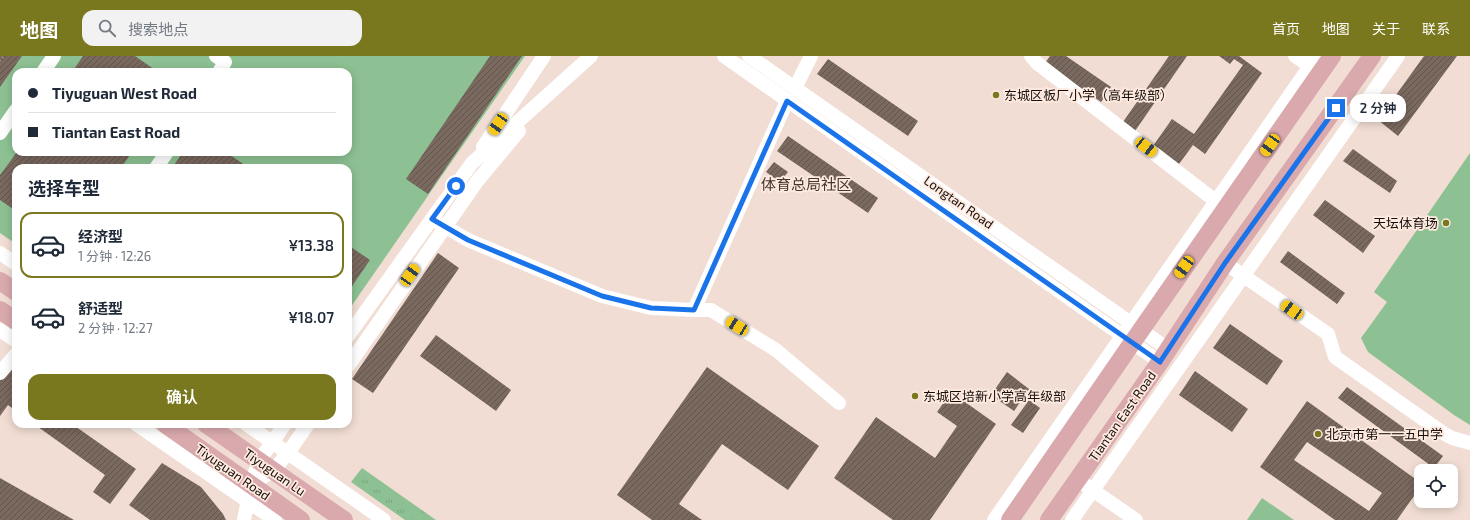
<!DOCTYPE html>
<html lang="zh">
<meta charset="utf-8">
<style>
:root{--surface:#fff;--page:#f2f2f3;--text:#1f2937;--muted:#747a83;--line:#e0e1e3;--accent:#7a781e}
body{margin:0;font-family:"Exo 2","Noto Sans SC",sans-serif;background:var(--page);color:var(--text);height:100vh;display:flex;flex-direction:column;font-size:15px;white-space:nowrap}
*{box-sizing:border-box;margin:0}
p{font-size:13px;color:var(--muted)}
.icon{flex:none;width:22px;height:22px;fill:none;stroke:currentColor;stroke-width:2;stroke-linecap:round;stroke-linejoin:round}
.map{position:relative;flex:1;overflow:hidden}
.sheet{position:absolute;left:12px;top:108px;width:340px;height:264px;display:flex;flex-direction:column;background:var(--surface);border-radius:12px;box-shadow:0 2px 10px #0003}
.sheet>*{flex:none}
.guide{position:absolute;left:12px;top:12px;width:340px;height:88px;border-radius:12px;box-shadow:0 2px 10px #0003;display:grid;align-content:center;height:88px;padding:0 16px;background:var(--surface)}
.controls{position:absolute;left:1414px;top:408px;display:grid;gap:8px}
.controls a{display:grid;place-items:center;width:44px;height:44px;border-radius:8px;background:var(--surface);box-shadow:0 2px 10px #0003;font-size:20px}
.end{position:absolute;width:18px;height:18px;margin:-9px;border:5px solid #1a73e8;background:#fff;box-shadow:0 0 0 2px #fff}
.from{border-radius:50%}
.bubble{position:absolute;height:28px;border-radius:12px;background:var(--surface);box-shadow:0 2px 10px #0003;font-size:13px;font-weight:600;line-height:28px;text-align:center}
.car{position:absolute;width:12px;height:24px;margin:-12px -6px;border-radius:5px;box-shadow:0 0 3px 1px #0007;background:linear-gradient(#f5c518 24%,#345 0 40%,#f5c518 0 76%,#345 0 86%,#f5c518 0)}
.guide b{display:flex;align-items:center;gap:14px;height:38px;font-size:15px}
.guide b+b{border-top:1px solid var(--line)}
.guide i{width:10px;height:10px;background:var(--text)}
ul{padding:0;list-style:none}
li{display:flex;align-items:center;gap:12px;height:66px;margin:0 8px 6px;padding:0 8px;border:2px solid transparent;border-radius:12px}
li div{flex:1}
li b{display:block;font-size:15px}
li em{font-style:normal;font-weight:600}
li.current{border-color:var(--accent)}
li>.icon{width:36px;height:36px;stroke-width:1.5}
h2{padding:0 16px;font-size:18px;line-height:48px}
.primary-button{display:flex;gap:8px;margin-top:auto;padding:8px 16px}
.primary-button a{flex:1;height:46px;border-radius:12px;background:var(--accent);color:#fff;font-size:16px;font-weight:600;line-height:46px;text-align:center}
header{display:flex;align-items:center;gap:24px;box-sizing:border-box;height:56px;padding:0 20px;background:var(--accent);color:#fff}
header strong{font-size:19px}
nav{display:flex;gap:22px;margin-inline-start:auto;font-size:14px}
.search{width:280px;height:36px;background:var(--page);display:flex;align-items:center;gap:10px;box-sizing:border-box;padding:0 14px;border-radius:12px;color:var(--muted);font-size:15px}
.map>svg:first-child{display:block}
.grass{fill:#8dc193;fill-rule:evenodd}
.park{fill:url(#park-tufts)}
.building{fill:url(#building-hatch);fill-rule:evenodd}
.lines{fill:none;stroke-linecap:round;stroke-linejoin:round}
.path{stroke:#ab9b94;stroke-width:2;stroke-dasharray:1 3;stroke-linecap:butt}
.minor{stroke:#fff;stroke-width:14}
.major{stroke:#d9a9ad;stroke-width:18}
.route{stroke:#1a73e8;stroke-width:5}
.poi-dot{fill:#7a781e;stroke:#ffeae0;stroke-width:1.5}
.labels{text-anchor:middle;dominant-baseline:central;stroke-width:3.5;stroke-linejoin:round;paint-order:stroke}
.poi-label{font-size:13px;fill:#160f0c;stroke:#ffeae0;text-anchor:start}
.street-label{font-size:13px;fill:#160f0c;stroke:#ffeae0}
.quarter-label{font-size:15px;fill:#44342c;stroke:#ffeae0}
</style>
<header>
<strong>地图</strong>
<div class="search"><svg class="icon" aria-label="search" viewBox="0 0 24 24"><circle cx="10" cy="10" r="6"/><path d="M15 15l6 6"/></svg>搜索地点</div>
<nav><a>首页</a><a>地图</a><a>关于</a><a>联系</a></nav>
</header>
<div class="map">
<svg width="1470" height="464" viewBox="0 0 1470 464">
<defs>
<pattern id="park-tufts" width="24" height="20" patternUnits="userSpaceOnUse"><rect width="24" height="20" fill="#8dc193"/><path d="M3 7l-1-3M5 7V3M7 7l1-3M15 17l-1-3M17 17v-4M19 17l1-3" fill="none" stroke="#79a57e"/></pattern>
<pattern id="building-hatch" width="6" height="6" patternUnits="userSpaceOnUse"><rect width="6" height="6" fill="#7a695f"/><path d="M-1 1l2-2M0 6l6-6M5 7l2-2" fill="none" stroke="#63554d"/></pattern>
</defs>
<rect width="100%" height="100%" fill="#f1ddd3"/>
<!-- grass -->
<path class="grass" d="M0,0H525L348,255V112H16V188L0,177ZM16,16H348V96H16Z
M1470,97V369L1454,359L1368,296L1361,282L1387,246L1374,236Z
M1262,442L1294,464H1247Z"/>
<!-- park -->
<path class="park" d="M362,412L436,464H405L351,426Z"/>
<!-- building -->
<path class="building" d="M0,0H22L0,31Z
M83,0H135L158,16H72Z
M490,0H522L428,138L406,123Z
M1050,0H1066L1111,31L1101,46L1045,7Z
M1169,0H1187L1135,75L1123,66Z
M1219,0H1239L1262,17L1205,98L1193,89L1179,108L1153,90L1172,63L1194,78L1243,9L1234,3L1230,8Z
M1424,0H1457L1398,80L1378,64Z
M828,3L918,65L908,80L817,18Z
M788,80L878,142L868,157L777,95Z
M1353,93L1397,125L1390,137L1343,105Z
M17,96H132L121,112H16V155L0,144V119Z
M183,96H226L249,112H172Z
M774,106L788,116L780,126L766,116Z
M1325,144L1375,180L1363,197L1313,159Z
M348,189L370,204L348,236Z
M1288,195L1345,237L1337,248L1280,206Z
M438,197L459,212L373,337L352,323Z
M1230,268L1283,305L1267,329L1213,292Z
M436,279L511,334L496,355L420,300Z
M16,299V355L8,349L0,360V321Z
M707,311L819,390L788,434L722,388L679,448L702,464H652L617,439Z
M1195,315L1248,353L1232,376L1179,339Z
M1007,316L1029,333L1014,355L991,339Z
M1347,331L1443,400L1434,412L1338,342Z
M951,336L996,368L930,464H893L834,422L876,361L935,402L957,370L937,356Z
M1029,344L1040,352L1023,377L1011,369Z
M1307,345L1421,427V430L1397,464H1335L1260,411ZM1307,386L1382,437L1369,455L1294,404Z
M34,368H72L136,413L110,448L93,436L105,419Z
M162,407L201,431L223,458L226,464H150L129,449Z
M0,422L74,464H0Z"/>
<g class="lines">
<!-- path -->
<path class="path" d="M0,5L4,0"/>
<!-- minor -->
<path class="minor" d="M216,0L225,6L219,16
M724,0L1160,306
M749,0L1168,293
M1031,0L1037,7L1222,150
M1295,0L1310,10
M43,16L54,0
M795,32L811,0
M0,77L16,54
M483,91L544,0
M156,112L167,96
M432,163L468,184L602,240L651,252L694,254H711L776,294L839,347
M0,197L16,208
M1225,207L1328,278L1335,301L1443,377L1452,382L1470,387
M694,254L787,45
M0,274L16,285
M348,280L472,107L591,0
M348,310L478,124L519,75
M0,317L16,298
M136,368L275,464
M246,368L384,464
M1078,424L1136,464
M251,428L273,415L288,397L308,368
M244,464L251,428L259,405L285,368
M994,464L1317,0
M1072,464L1398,0"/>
<!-- major -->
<path class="major" d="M0,225L16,236
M0,254L16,265
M165,368L301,464
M206,368L344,464
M1010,464L1132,287L1332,0
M1049,464L1160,306L1225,207L1372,0"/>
</g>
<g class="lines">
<!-- route -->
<path class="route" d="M456,130L432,163L468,184L602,240L651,252L694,254L787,45L1160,306L1225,207L1336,52"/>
</g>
<!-- markers -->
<g class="poi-dot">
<circle cx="996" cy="39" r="4"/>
<circle cx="1446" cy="167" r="4"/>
<circle cx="915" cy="340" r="4"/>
<circle cx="1318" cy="378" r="4"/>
</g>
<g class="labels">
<!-- poi labels -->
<g class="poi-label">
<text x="1004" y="39">东城区板厂小学（高年级部）</text>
<text x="1438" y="167" text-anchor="end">天坛体育场</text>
<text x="923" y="340">东城区培新小学高年级部</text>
<text x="1326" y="378">北京市第一一五中学</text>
</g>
<!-- street labels -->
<g class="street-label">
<text transform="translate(959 146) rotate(35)">Longtan Road</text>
<text transform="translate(1122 360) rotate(-55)">Tiantan East Road</text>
<text transform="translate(233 416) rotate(35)">Tiyuguan Road</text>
<text transform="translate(275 416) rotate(35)">Tiyuguan Lu</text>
</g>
<!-- quarter labels -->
<g class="quarter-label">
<text x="806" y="128">体育总局社区</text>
</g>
</g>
</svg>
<div class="controls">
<a><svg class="icon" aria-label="locate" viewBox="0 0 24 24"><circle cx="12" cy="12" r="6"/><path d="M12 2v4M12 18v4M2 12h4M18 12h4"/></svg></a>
</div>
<i class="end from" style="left:456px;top:130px"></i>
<i class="end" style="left:1336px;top:52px"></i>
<div class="bubble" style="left:1350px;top:38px;width:56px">2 分钟</div>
<i class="car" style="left:498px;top:68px;rotate:214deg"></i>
<i class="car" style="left:1270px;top:89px;rotate:215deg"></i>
<i class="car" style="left:1146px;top:91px;rotate:128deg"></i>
<i class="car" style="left:1184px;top:211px;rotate:215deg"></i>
<i class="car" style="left:410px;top:219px;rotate:35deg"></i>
<i class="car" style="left:1292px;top:254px;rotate:305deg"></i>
<i class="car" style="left:737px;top:270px;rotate:302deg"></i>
<div class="guide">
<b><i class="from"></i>Tiyuguan West Road</b>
<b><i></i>Tiantan East Road</b>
</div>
<section class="sheet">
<h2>选择车型</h2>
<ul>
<li class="current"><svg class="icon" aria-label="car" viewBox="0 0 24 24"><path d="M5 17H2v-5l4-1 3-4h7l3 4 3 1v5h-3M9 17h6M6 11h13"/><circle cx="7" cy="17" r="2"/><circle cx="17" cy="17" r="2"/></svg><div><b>经济型</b><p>1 分钟 · 12:26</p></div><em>¥13.38</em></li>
<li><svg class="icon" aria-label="car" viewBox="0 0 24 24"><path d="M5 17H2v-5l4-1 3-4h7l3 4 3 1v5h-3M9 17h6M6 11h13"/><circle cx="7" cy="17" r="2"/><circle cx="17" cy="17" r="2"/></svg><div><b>舒适型</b><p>2 分钟 · 12:27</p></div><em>¥18.07</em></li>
</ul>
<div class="primary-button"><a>确认</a></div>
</section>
</div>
